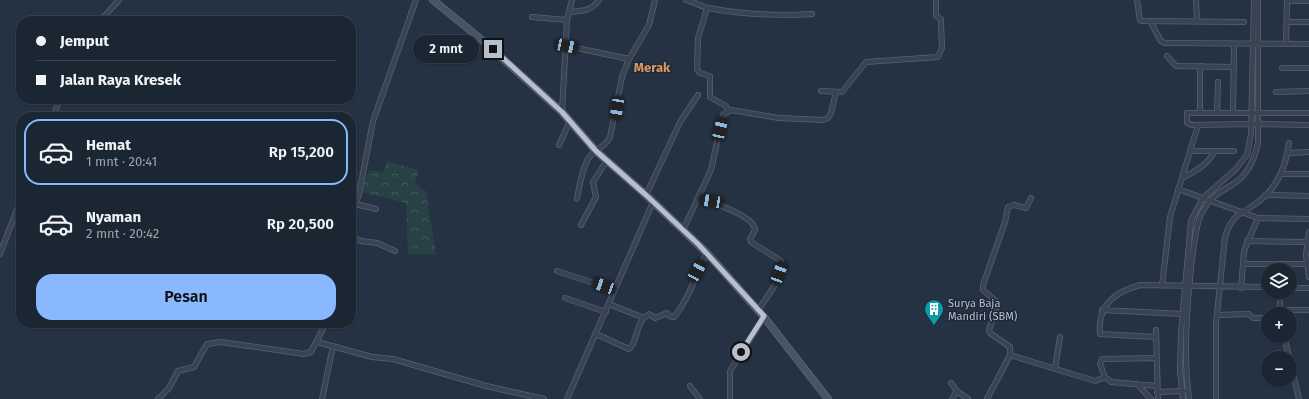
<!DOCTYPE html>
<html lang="id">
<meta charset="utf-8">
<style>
:root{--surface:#1b2633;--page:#28323f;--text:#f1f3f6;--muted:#a0a5ac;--line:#39434e;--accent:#89b8ff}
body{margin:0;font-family:"Fira Sans",sans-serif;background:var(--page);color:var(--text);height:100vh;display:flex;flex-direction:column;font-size:15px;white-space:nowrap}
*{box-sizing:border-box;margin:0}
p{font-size:13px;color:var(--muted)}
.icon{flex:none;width:22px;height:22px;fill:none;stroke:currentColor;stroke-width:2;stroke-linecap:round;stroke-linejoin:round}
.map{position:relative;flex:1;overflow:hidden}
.panel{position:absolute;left:16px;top:112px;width:340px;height:216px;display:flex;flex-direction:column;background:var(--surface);border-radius:16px;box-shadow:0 1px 3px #0004,0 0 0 1px var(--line)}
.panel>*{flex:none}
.banner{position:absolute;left:16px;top:16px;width:340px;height:88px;border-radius:16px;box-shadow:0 1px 3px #0004,0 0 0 1px var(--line);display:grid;align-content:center;height:88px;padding:0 20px;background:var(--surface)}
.fabs{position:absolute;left:1261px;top:263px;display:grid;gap:8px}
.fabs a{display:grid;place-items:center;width:36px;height:36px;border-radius:50%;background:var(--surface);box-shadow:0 1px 3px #0004,0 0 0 1px var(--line);font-size:20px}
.end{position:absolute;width:18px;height:18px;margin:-9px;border:5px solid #b6bfcd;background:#111;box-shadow:0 0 0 2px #111}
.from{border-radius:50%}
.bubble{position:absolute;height:28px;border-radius:14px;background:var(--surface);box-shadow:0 1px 3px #0004,0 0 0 1px var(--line);font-size:13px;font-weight:600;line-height:28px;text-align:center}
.car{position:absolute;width:12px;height:24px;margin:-12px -6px;border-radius:5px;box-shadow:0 0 3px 1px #0007;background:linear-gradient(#222 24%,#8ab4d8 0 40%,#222 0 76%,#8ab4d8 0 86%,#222 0)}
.banner b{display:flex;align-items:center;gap:14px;height:38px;font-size:15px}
.banner b+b{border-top:1px solid var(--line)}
.banner i{width:10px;height:10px;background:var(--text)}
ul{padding:7px 0 0;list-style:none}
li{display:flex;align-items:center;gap:12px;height:66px;margin:0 8px 6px;padding:0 12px;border:2px solid transparent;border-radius:16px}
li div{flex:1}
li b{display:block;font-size:15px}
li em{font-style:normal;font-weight:600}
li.selected{border-color:var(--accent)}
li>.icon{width:36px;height:36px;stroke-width:1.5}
.button{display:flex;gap:8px;margin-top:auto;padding:8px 20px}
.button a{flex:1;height:46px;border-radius:16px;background:var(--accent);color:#111;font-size:16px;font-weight:600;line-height:46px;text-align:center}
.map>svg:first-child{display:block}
.forest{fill:url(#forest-crowns)}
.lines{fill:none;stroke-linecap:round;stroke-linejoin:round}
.minor-casing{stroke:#576270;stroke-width:6}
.secondary-casing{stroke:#576270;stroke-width:8}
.minor{stroke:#394453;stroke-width:4.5}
.secondary{stroke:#475366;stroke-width:6}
.route{stroke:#b6bfcd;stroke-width:5}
.labels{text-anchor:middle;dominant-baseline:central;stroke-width:3;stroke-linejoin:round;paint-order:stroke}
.poi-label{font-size:11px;fill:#b6bfcd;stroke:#1e2938;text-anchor:start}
.quarter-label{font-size:13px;font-weight:bold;fill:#de9661;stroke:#1e2938}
</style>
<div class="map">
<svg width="1309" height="399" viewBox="0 0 1309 399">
<defs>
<pattern id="forest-crowns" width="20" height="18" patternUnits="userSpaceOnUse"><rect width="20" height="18" fill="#274145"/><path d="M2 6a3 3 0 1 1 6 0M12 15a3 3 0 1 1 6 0" fill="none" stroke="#445b5f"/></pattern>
</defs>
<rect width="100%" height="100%" fill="#243244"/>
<!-- forest -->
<path class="forest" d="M387,161L419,170L415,183L426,191L436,254L408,255L406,203L361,192L369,170L384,172Z"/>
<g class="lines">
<!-- minor casing -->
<g class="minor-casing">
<path id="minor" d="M686,0C694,2 702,7 709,8C744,15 777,16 812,14
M1137,0L1140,20L1142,21L1244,22
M1196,0L1197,21
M1287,1H1309
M707,8L698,38L697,69L700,73L710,76V97L726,106L728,111
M570,12C582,11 592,11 599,0
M532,17L567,20
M100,21L119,0
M1150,21L1161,41L1165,43L1309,44
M1287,22H1309
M1286,44L1287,0
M567,46L629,59
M1167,56L1176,66L1234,67
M1200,66V112
M1282,68H1309
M821,91L842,92L866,62L938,57L942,48L941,23V19L936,16V0
M1276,92L1309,91
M562,112L567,20L572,0
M1217,113L1218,82
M1233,113L1234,44
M1309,113H1187V123L1192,125L1251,124L1309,125
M53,117L60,99
M559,145L570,121
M1190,151H1234
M1288,153L1309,152
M1281,174H1309
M1182,178C1196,171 1207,165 1215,151
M1178,189L1258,218L1309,219
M646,195L680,122L698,95
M1265,195L1309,196
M577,199C579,188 583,162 592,154C599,147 606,146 610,137L622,77L629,59L649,25L655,0
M697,199C710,201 755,216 755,230L750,239L751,242L781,261C783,278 767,297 758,310
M356,204L376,209
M351,218L359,194L373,121L416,0
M581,225L596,197L593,182L607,160
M351,230L354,234L351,249
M683,230L711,170L723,115L731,110L779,118L823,120L828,118L831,113L836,92
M1309,232L1306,255L1309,277
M354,238L361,241L377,243L395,251
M1247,241L1308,242
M0,254L21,199
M1243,264H1307
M557,271L615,290
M1162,286L1170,217L1198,125
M1241,288L1244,251L1258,218
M1290,288H1309
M1280,292V310H1309
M565,298L606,312
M609,304L644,318L649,314L655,318L667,313L669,316L674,317C690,298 695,274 707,253
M1102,310L1182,314
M1217,315L1249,314L1253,318H1268
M1156,330L1158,399
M596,334L629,349C638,341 635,327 644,318
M1284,336L1299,399
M1155,337L1100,334C1097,305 1115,292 1140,285L1268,287
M317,342L372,357L393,359L486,386L544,399
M1010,355L1095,381L1105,377
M1055,369L1060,337
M951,383L957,391
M1137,384L1151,399
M690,386L700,399
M1157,386L1111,382L1105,377L1100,364L1102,359L1157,358
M1157,392L1184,391
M158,399L169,388L178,371L194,367L207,344L221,342L304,354L311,352L326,323
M322,399L333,346
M567,399L653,202
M730,399V371L764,317
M952,399L957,391L968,399
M987,399L1010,355V347L990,333L989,330L998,303L983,290V285L1005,222L1008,207L1014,205L1026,208L1031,198
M1183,399L1180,370L1181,332L1191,221L1203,198L1235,170L1247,155L1251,134L1254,0
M1189,399C1183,353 1187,305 1192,259C1195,242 1195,224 1204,209C1215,190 1231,189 1243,176C1252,166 1255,155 1258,143V0
M1216,399V323L1225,237C1233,212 1240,216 1258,202C1277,188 1286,166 1289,143"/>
</g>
<!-- secondary casing -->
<g class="secondary-casing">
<path id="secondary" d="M433,0L482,40L562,112L596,151L646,195L707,253L764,317L828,399"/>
</g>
<!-- minor -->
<use href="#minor" class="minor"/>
<!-- secondary -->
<use href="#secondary" class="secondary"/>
</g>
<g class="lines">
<!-- route -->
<path class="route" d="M493,49L562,112L596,151L646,195L699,245L764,316L741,352"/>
</g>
<!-- icons -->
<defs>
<g id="building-pin" transform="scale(1)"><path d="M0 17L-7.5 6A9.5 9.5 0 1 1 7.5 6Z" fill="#0f9aa8" stroke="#1e2938"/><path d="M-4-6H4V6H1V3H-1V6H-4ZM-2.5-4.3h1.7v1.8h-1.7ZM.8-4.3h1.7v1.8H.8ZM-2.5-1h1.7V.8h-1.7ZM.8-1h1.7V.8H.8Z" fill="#fff"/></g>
</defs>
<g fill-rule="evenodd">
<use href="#building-pin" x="934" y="309"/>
</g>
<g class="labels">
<!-- poi labels -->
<g class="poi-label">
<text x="948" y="303">Surya Baja<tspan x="948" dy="13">Mandiri (SBM)</tspan></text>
</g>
<!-- quarter labels -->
<g class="quarter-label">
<text x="652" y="67">Merak</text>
</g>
</g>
</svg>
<div class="fabs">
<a><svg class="icon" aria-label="layers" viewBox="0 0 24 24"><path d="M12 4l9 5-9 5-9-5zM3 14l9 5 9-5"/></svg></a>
<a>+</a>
<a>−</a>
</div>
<i class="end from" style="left:741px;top:352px"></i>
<i class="end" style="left:493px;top:49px"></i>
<div class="bubble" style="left:413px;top:35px;width:66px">2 mnt</div>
<i class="car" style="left:567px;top:46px;rotate:102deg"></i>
<i class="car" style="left:617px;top:108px;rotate:189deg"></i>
<i class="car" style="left:720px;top:129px;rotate:13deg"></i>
<i class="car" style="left:711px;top:201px;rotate:279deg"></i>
<i class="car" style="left:697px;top:271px;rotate:29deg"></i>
<i class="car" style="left:779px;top:273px;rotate:20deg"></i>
<i class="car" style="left:604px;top:286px;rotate:290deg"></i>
<div class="banner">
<b><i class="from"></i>Jemput</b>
<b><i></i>Jalan Raya Kresek</b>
</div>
<section class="panel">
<ul>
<li class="selected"><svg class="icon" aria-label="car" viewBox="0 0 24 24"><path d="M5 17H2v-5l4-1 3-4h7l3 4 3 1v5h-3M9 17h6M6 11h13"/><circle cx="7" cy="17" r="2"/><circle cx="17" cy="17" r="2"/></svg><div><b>Hemat</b><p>1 mnt · 20:41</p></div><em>Rp 15,200</em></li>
<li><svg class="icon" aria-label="car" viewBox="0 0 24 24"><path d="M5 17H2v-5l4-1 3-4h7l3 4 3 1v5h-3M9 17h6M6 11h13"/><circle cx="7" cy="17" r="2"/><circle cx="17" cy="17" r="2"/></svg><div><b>Nyaman</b><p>2 mnt · 20:42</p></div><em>Rp 20,500</em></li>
</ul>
<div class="button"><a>Pesan</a></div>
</section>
</div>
